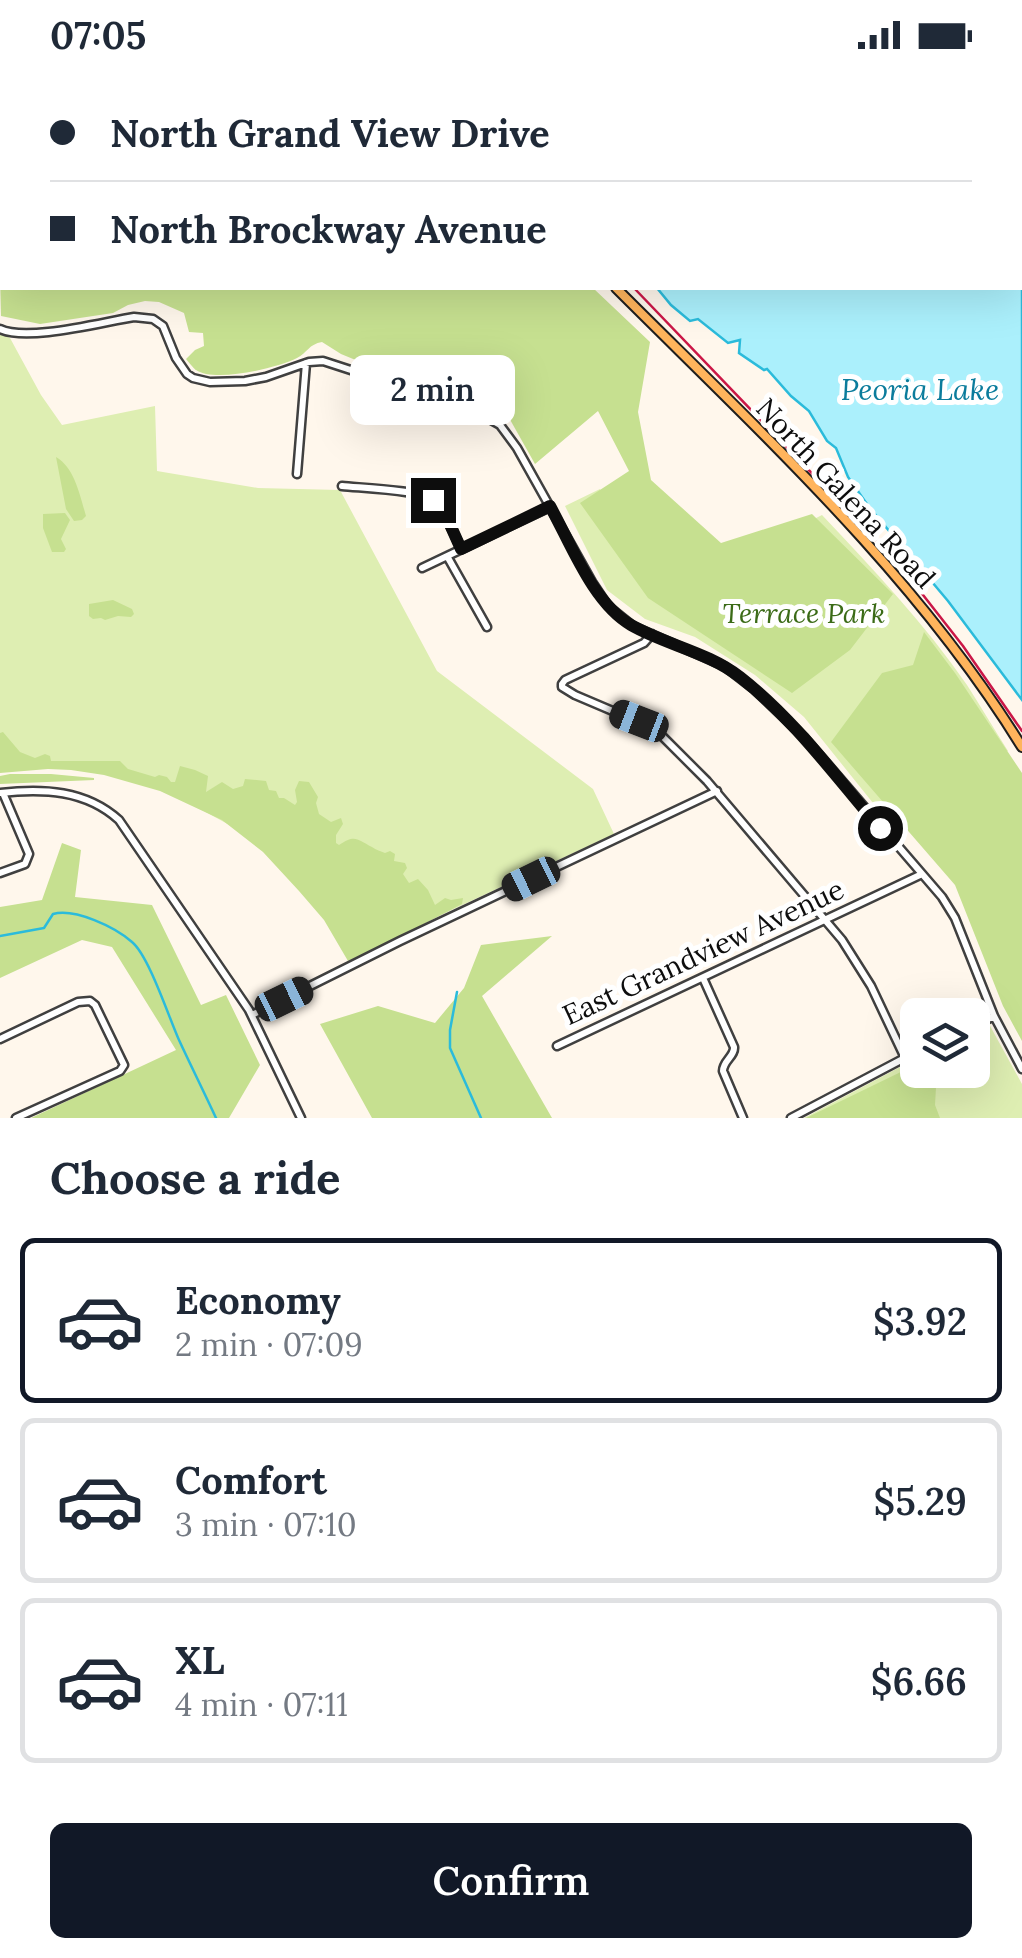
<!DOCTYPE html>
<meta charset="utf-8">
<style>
:root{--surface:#fff;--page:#f6f6f7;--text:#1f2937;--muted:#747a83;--line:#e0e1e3;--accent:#111827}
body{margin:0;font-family:Lora,serif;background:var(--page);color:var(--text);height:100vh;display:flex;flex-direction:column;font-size:38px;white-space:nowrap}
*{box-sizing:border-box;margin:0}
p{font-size:32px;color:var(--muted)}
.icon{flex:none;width:55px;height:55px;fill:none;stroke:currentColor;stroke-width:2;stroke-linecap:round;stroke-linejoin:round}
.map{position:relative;height:1048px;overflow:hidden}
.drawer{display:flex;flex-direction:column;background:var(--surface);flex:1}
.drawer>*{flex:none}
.top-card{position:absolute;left:0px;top:0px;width:1022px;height:220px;box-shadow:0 10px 40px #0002;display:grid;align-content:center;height:220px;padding:0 50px;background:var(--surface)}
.fabs{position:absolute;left:900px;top:928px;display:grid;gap:20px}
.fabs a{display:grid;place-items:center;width:90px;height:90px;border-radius:15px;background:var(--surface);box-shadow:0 10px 40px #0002;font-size:50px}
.end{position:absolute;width:45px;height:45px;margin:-22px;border:12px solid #0d0d0d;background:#fff;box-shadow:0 0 0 5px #fff}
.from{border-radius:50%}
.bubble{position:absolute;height:70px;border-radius:15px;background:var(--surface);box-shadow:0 10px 40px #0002;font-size:32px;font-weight:600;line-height:70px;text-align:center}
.car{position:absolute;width:30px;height:60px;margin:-30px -15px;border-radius:12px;box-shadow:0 0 8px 2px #0007;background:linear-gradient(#222 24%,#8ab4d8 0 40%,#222 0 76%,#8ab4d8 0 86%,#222 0)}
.top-card b{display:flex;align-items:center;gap:35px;height:95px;font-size:38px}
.top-card b+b{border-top:2px solid var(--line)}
.top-card i{width:25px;height:25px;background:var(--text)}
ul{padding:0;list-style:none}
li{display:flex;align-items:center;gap:30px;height:165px;margin:0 20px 15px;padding:0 30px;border:5px solid var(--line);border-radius:15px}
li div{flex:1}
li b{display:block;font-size:38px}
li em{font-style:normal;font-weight:600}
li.active{border-color:var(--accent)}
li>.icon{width:90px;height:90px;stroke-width:1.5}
h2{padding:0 50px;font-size:45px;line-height:120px}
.action{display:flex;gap:20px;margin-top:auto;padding:20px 50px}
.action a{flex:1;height:115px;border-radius:15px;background:var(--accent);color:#fff;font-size:40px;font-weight:600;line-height:115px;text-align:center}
.status{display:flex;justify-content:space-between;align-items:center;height:70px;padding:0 50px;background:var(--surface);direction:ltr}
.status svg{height:28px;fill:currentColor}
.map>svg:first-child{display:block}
.green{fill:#deeeb2}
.forest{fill:#c6e090}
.water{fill:#abf0fc;stroke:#2bbbdb;stroke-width:2.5}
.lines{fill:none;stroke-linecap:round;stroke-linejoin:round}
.stream{stroke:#2bbbdb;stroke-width:2.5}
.minor-casing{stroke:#404040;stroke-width:11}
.major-casing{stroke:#1e1e1e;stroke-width:12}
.minor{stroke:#fff;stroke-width:6}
.major{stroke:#ffb45c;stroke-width:8}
.rail{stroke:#cb1747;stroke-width:2.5}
.route{stroke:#0d0d0d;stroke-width:12}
.labels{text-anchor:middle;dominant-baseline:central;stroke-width:10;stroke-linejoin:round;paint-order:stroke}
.street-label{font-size:28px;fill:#0d0d0d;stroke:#fff}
.park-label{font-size:28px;font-style:italic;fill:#3b6b17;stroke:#fff}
.water-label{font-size:30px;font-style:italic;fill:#0b7c9c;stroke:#fff}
</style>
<div class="status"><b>07:05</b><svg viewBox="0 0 49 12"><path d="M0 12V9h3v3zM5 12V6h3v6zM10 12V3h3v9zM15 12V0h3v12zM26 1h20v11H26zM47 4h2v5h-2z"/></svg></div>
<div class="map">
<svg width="1022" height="1048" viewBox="0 0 1022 1048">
<rect width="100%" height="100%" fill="#fff7ec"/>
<!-- green -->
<path class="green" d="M0,263L10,268L41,325L62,355L155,336L157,401L258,418L340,420L437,601L593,719L614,764L349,888L316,824L275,780L147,710L37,694L0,697Z
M600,419L657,529L822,445C873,499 925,554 967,615C981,637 994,659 1008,681L881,743L804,647L755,605L695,567L645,549L607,520L565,436Z
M989,954L1022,1014V1048H804L917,988L918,1000H972L973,962Z"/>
<!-- forest -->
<path class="forest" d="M0,0H280L282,2H2V53L0,54Z
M2,203V218H593L650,272L638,342L651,410L721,473L812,444L893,524L850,580L792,623L648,528L580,433L629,401L598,341L535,394L508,346L442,325L426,298L388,286L358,291L341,284L322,272C309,274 307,283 297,288C277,298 215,313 196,300C195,300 186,289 186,289L195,280L204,276L203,263L189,262L184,243L159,232L145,231L128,235L113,243L40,254L1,246L0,204Z
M56,387C75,398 80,426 86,446L82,450L74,451L66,439Z
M65,443L70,450L61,469L66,479L64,482H52L43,458V444Z
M113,530L132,539L134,544L131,547L118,546L105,550L101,548L93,549L89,546V534Z
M924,562L955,603L1022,703V971L1003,936L955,815L831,672L882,603L913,595Z
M3,662L20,682L35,688L45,684L50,686L51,691H120L128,699L155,707L159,705L167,707L171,712H175L180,696L195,700L208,706L206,722L222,712L233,719L243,716L245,709L266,711L269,720L276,721L279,728H284L295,735L297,732L295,720L299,711L309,712L318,727L316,733L319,744L331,752L341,748L343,754L336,765V773L339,775C355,764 357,769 372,777C376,780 381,781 385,783L390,781L395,784L394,791L405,793L407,798L403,804L409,813L418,809L428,820L435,835L445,828L451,830L463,828L462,834L376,879L348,891L324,850L299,821L263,782L222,750L160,721L104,705L71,700L48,699L0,703V663Z
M10,704H51L94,708V710L0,714V706Z
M62,773L81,780L75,827L152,835L201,935L226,925L260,995L229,1048H31L176,980L112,877L82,870L0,908V837L42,830Z
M552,866L482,926L552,1048H372L320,954L378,936L435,953L464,918L481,875Z
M917,957L918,1000H937L935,1035L940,1048H806L909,998L901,965Z"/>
<!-- water -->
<path class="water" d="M559,0H1022V630L948,531L869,437L848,407L836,378L827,371L809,341L791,326L767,299L764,300L739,283L740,270L728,273L698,249L690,251L671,235L657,218H1020V2H561Z"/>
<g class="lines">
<!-- stream -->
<path class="stream" d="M0,866L44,858L53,844C75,838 115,857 132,872C149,886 169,948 179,970C191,996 204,1022 216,1048
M457,922L450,960V978L481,1048"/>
<!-- minor casing -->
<g class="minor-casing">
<path id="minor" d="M0,259C27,272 102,252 134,247L153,249L163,256L176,288L187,304L193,308L210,312L245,311L266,307L309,292L323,291L363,304L436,333L484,346L500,355L517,378L592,512L608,536L633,556L724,596L755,620L805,668L942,827L955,848L994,946L1022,999
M297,404L306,293
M342,416C361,418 418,420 432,429C444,438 455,466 461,479
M447,486L487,557
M422,498L550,437
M652,564L644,573L565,610L562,614V617L575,625L655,659L707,711L842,870L871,916L905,988
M0,723C43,718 86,720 119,750L249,940L301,1048
M0,803L25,794L29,784L3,723
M703,908L734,977C735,986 723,991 723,1001L743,1048
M252,945L400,871L717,721
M972,957L994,946
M0,969L78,932L90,931L95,935L124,995L120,1001L16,1048
M557,976L922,804
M791,1048L918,981"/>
</g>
<!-- major casing -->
<g class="major-casing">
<path id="major" d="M379,0L382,2
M616,218C760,362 914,502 1022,677"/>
</g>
<!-- minor -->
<use href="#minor" class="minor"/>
<!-- major -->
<use href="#major" class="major"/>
<!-- rail -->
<path class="rail" d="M399,0L402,2
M634,218L898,493L963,576L1022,661"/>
</g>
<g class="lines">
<!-- route -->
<path class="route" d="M433,430L448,450L461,479L550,436C571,474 593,533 631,555C666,575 708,582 740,607C795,650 835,706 880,758"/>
</g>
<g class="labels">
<!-- street labels -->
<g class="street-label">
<text transform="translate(846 423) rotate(47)">North Galena Road</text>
<text transform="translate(703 882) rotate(-25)">East Grandview Avenue</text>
</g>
<!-- park labels -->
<g class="park-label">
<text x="804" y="543">Terrace Park</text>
</g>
<!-- water labels -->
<g class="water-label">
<text x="920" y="319">Peoria Lake</text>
</g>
</g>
</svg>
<div class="fabs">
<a><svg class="icon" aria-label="layers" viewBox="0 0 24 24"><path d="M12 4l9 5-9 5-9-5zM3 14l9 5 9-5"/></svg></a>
</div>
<i class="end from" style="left:880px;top:758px"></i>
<i class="end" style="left:433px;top:430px"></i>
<div class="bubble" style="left:350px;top:285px;width:165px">2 min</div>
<i class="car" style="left:639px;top:651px;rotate:291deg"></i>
<i class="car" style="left:531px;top:809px;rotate:244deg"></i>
<i class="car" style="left:284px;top:929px;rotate:64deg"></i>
<div class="top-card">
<b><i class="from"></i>North Grand View Drive</b>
<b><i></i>North Brockway Avenue</b>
</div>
</div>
<section class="drawer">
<h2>Choose a ride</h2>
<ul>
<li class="active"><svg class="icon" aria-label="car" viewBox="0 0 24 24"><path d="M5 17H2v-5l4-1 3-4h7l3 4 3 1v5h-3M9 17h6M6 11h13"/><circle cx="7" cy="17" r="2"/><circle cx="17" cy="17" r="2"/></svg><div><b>Economy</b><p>2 min · 07:09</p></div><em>$3.92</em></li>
<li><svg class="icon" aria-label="car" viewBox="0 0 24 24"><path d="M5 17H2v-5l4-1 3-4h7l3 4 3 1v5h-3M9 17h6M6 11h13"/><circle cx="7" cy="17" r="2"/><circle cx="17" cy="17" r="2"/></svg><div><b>Comfort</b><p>3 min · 07:10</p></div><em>$5.29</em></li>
<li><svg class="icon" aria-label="car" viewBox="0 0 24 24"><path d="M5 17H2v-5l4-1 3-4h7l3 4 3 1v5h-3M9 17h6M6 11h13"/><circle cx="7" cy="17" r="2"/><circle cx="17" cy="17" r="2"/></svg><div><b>XL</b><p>4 min · 07:11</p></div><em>$6.66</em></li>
</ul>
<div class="action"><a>Confirm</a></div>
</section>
